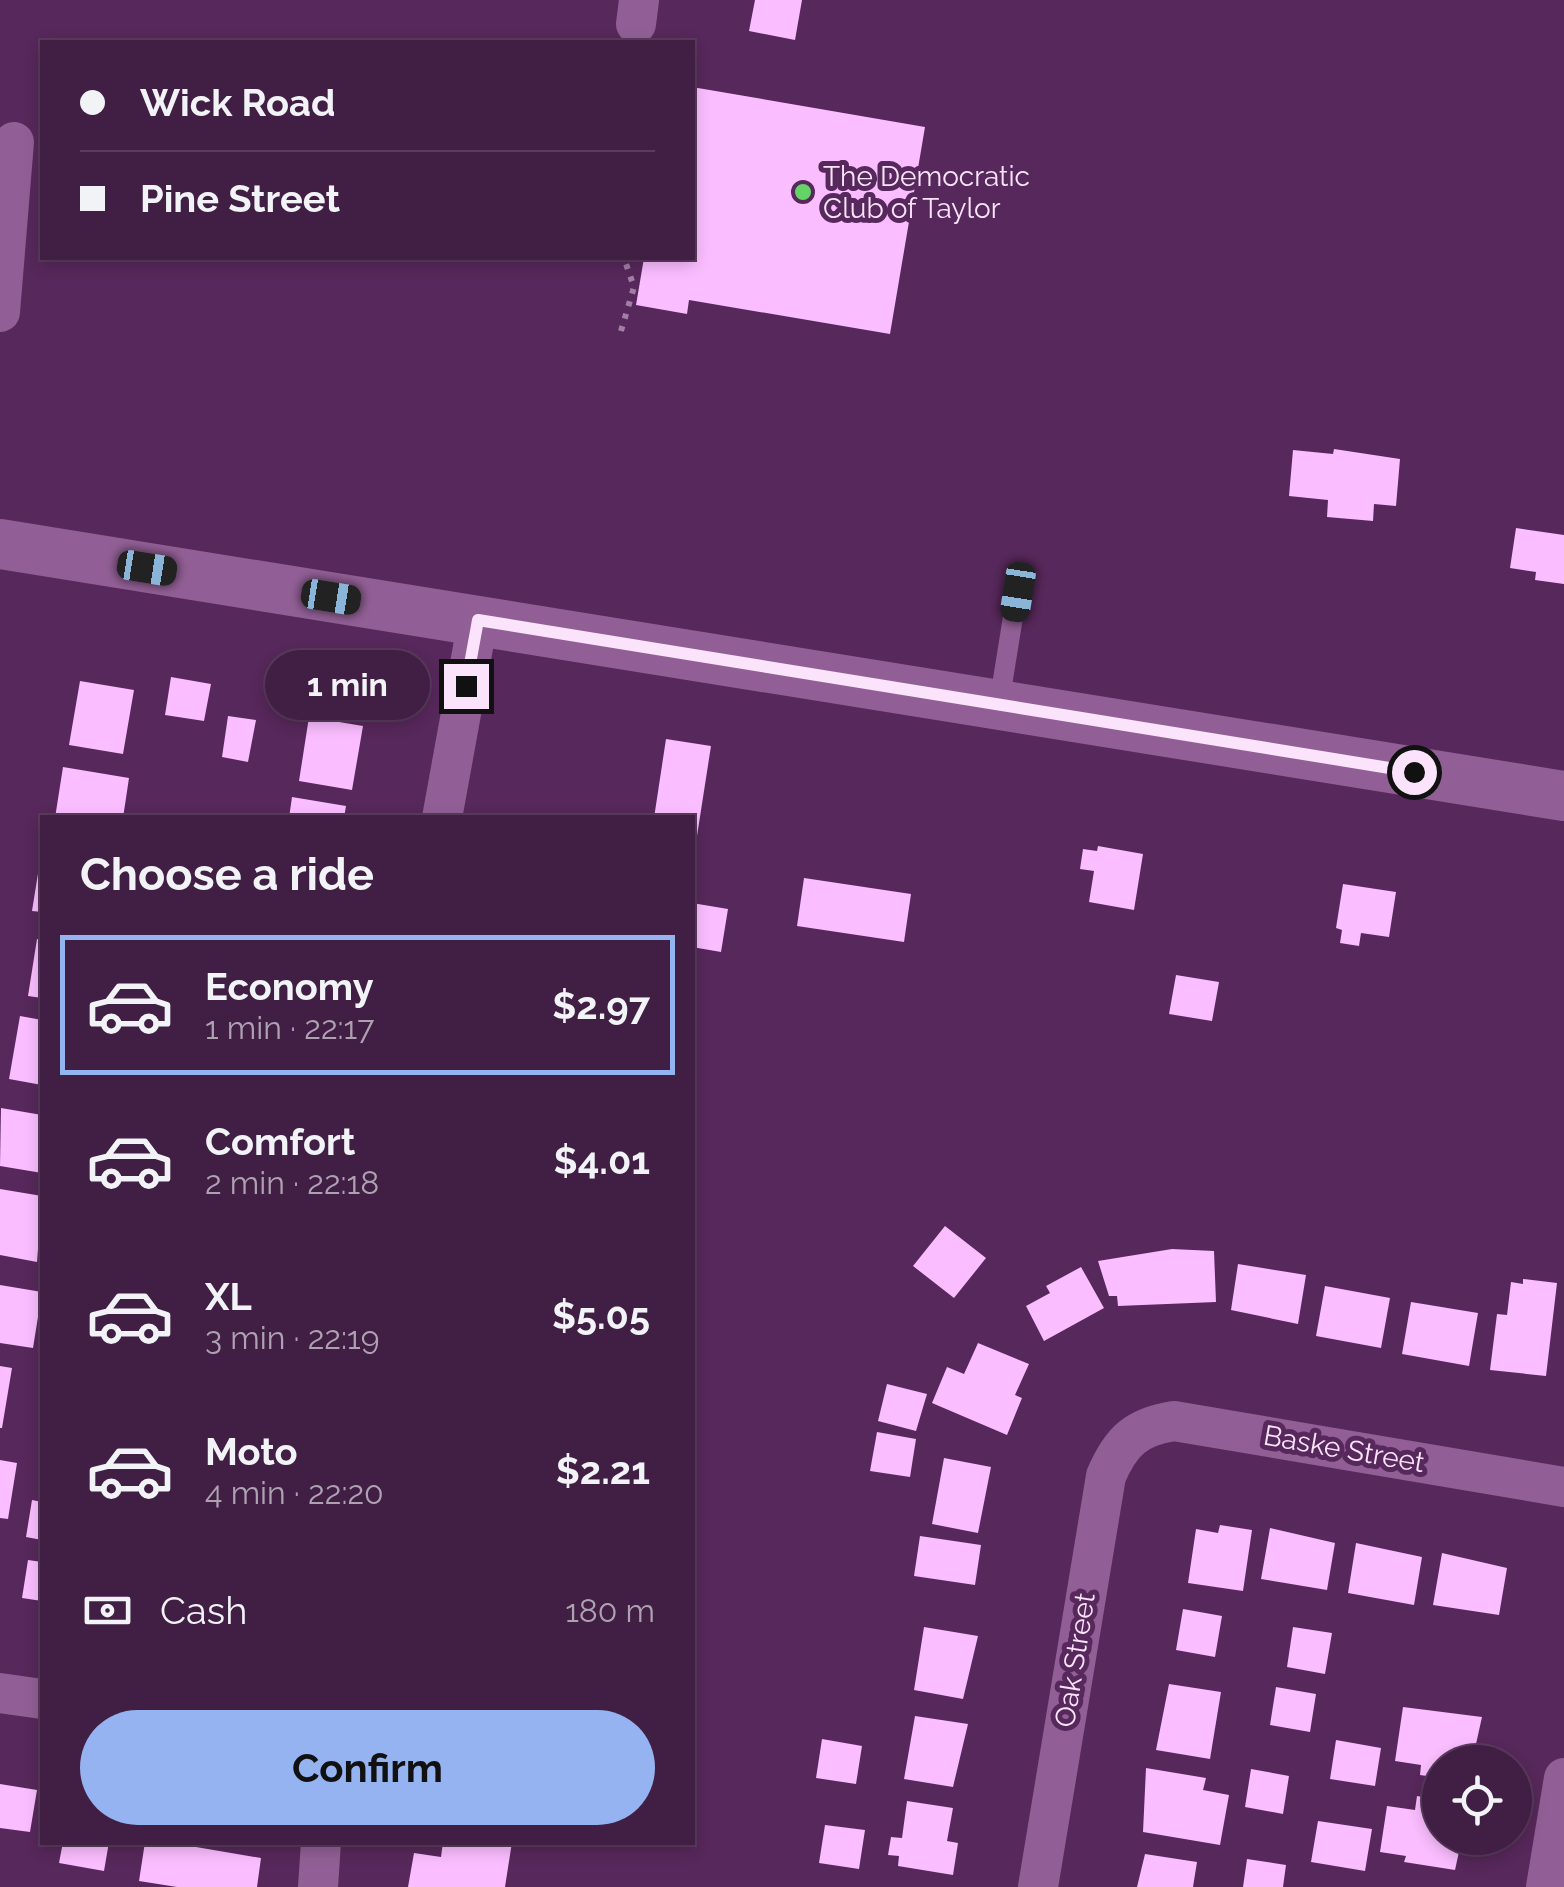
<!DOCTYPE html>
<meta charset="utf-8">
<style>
:root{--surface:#411e44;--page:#48274b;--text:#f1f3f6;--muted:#aea2b2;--line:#5a3c5d;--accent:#95b2f1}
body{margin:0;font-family:Raleway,sans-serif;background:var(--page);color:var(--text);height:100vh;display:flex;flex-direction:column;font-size:38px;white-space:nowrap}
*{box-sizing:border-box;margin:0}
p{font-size:32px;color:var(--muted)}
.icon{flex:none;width:55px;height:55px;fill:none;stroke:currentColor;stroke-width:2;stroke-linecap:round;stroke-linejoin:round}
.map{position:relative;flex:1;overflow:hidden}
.details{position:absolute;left:40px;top:815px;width:655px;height:1030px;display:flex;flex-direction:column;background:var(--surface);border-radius:0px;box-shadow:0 5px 15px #0003,0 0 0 2px var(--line)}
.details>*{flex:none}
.hud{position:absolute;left:40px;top:40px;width:655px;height:220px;border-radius:0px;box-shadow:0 5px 15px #0003,0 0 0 2px var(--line);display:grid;align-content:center;height:220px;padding:0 40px;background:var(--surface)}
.controls{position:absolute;left:1422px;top:1745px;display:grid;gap:20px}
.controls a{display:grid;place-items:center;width:110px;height:110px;border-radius:50%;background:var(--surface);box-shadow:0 5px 15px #0003,0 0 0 2px var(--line);font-size:50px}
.end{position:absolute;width:45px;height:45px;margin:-22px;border:12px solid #fae3fb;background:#111;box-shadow:0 0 0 5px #111}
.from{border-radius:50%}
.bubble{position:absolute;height:70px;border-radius:35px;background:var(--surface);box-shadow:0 5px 15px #0003,0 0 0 2px var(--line);font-size:32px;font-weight:700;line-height:70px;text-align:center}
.car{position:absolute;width:30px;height:60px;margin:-30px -15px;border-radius:12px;box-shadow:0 0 8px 2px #0007;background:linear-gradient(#222 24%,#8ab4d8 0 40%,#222 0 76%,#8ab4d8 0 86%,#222 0)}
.hud b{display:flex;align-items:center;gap:35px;height:95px;font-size:38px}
.hud b+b{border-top:2px solid var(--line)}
.hud i{width:25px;height:25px;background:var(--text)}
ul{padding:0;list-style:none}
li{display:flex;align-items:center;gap:30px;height:140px;margin:0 20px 15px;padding:0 20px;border:5px solid transparent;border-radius:0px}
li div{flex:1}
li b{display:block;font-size:38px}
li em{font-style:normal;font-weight:700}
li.on{border-color:var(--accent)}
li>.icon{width:90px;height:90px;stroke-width:1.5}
h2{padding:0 40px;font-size:45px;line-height:120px}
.pay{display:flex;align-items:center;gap:25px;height:110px;padding:0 40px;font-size:38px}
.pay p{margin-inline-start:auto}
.primary-button{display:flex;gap:20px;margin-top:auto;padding:20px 40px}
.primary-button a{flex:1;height:115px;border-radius:60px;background:var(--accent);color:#111;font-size:40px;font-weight:700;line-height:115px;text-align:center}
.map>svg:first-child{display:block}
.building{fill:#fabdff}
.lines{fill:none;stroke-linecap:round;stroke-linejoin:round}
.path{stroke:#a27ea4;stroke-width:6;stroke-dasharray:5 8;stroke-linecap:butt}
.service{stroke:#915f95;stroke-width:20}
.minor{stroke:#915f95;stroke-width:40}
.tertiary{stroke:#915f95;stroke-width:50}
.route{stroke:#fae3fb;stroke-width:12}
.poi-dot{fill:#65d467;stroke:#57285b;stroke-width:4}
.labels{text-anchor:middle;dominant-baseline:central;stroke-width:10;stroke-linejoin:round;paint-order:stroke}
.poi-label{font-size:28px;fill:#fae3fb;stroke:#57285b;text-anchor:start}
.street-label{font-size:28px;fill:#fae3fb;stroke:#57285b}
</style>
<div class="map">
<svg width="1564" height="1887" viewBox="0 0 1564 1887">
<rect width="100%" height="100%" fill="#57285b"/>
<!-- building -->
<path class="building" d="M755,0H802L795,40L749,31Z
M692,87L925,127L890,334L689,300L687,314L636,305L644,258H692Z
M1334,449L1400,459L1396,506L1374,504L1373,521L1327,517L1328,500L1289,496L1293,450L1333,454Z
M1516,528L1564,535V584L1535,580L1536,572L1510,568Z
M171,677L211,684L204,721L165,715Z
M80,681L134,690L123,754L69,745Z
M228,716L256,720L248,762L222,757Z
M309,717L363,726L352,790L299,781Z
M666,739L711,746L697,836H692V818H654Z
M63,767L129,778L123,818H55Z
M292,797L346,806L344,818H289Z
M1098,846L1143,854L1134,910L1089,902L1094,871L1080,869L1083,849L1097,851Z
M40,861H42V912L32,911Z
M804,878L911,894L904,942L797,926Z
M1343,884L1396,892L1389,937L1361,933L1359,946L1340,943L1342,930L1336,928Z
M692,903L728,909L721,952L692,947Z
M37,939L42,940V998L28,996Z
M1176,975L1219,982L1212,1021L1169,1014Z
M20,1016L42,1020V1085L9,1079Z
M1,1108L42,1115V1173L0,1166Z
M0,1189L42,1196L37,1262L0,1255Z
M945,1226L986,1258L954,1298L913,1266Z
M1172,1249L1214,1251L1216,1302L1118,1306L1117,1296H1109L1098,1261Z
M1238,1264L1306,1275L1298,1324L1231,1310Z
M1081,1267L1104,1308L1044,1341L1026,1306L1050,1293L1046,1286Z
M1523,1279L1557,1283L1546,1376L1490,1370L1497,1314L1507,1315L1511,1282L1523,1284Z
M0,1285L42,1292L33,1348L0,1343Z
M1325,1286L1390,1298L1381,1348L1316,1336Z
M1411,1302L1478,1313L1469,1366L1402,1354Z
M978,1343L1029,1364L1015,1395L1022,1398L1007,1435L932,1403L947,1367L964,1374Z
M0,1366L12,1368L2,1428H0Z
M887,1384L927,1394L916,1431L878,1421Z
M877,1432L916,1439L910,1477L870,1471Z
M944,1458L991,1467L978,1533L932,1524Z
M0,1460L17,1463L8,1519L0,1518Z
M32,1500L42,1502V1540L26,1537Z
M1220,1525L1252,1530L1243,1591L1188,1583L1196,1529L1218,1533Z
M1270,1528L1335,1543L1327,1590L1261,1579Z
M920,1536L981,1545L975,1585L914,1576Z
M1356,1543L1422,1557L1414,1605L1348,1593Z
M1442,1553L1507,1568L1499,1615L1433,1605Z
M28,1560L42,1562V1601L22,1598Z
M1183,1609L1222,1616L1215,1657L1176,1650Z
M924,1627L978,1636L963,1699L914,1690Z
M1293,1627L1332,1633L1325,1674L1287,1667Z
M1169,1684L1221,1692L1210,1759L1156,1750Z
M1276,1687L1316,1694L1310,1732L1270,1725Z
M1403,1707L1482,1717L1472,1762H1440V1778L1420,1775L1421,1765L1395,1761Z
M915,1716L968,1724L953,1787L904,1779Z
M822,1739L862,1746L856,1784L816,1778Z
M1336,1740L1381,1748L1375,1786L1330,1779Z
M1146,1768L1206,1778L1203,1790L1229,1795L1220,1845L1143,1832Z
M1251,1769L1289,1776L1283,1814L1245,1807Z
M0,1784L37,1790L30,1832L0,1828Z
M1417,1796L1440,1800V1838H1462L1455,1870L1404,1862L1406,1856L1380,1852L1387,1806L1415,1810Z
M907,1801L953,1808L947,1841L958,1843L953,1875L898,1866L899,1856L888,1855L891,1837L902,1838Z
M1318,1821L1372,1829L1365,1871L1311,1862Z
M825,1825L865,1830L859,1869L819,1863Z
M63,1842H109L104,1871L59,1863Z
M145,1842H197L196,1847L261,1858L257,1887H177L139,1881Z
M443,1842H512L505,1887H408L414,1853L441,1857Z
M1145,1854L1197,1862L1193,1887H1137Z
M1247,1859L1286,1865L1283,1887H1243Z"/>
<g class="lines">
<!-- path -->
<path class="path" d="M621,331L634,287L624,258"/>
<!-- service -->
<path class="service" d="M999,704L1017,592"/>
<!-- minor -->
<path class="minor" d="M636,24L639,0
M0,312L14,142
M442,818L478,620
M0,1693L42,1699
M318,1887L321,1842
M1038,1887L1106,1476C1121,1441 1136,1427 1174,1421L1564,1487
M1546,1887L1564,1778"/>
<!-- tertiary -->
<path class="tertiary" d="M0,544L1564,796"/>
</g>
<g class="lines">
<!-- route -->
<path class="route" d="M466,686L478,620L1414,772"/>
</g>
<!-- markers -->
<circle class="poi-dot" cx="803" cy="192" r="10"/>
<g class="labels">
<!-- poi labels -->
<g class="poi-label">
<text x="823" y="176">The Democratic<tspan x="823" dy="32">Club of Taylor</tspan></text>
</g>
<!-- street labels -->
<g class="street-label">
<text transform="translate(1344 1449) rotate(10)">Baske Street</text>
<text transform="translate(1075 1660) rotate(-81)">Oak Street</text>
</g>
</g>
</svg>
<div class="controls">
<a><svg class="icon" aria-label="locate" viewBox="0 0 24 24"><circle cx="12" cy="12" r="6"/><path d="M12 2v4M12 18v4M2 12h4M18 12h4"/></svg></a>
</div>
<i class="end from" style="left:1414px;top:772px"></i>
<i class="end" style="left:466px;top:686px"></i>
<div class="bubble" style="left:265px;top:650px;width:165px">1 min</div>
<i class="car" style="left:147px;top:568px;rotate:99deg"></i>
<i class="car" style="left:1018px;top:592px;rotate:189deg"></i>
<i class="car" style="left:331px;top:597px;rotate:99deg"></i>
<div class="hud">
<b><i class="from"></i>Wick Road</b>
<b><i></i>Pine Street</b>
</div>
<section class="details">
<h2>Choose a ride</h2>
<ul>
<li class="on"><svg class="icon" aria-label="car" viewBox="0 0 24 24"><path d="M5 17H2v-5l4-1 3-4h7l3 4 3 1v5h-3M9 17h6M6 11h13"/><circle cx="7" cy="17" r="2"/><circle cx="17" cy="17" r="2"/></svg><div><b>Economy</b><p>1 min · 22:17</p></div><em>$2.97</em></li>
<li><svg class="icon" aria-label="car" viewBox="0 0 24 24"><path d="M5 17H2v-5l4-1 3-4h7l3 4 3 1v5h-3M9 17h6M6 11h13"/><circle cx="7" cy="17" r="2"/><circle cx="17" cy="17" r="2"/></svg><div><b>Comfort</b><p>2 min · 22:18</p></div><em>$4.01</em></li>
<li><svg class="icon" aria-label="car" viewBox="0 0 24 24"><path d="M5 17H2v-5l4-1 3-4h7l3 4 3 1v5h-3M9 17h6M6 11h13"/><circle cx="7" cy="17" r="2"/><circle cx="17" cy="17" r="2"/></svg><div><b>XL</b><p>3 min · 22:19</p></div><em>$5.05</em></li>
<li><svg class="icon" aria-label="car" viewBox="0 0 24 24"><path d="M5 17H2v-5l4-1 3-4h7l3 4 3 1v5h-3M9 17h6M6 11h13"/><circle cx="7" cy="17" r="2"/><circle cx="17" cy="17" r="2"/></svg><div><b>Moto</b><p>4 min · 22:20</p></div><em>$2.21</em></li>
</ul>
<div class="pay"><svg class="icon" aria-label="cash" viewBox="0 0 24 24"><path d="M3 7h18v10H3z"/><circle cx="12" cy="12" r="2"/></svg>Cash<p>180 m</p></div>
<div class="primary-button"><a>Confirm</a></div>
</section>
</div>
